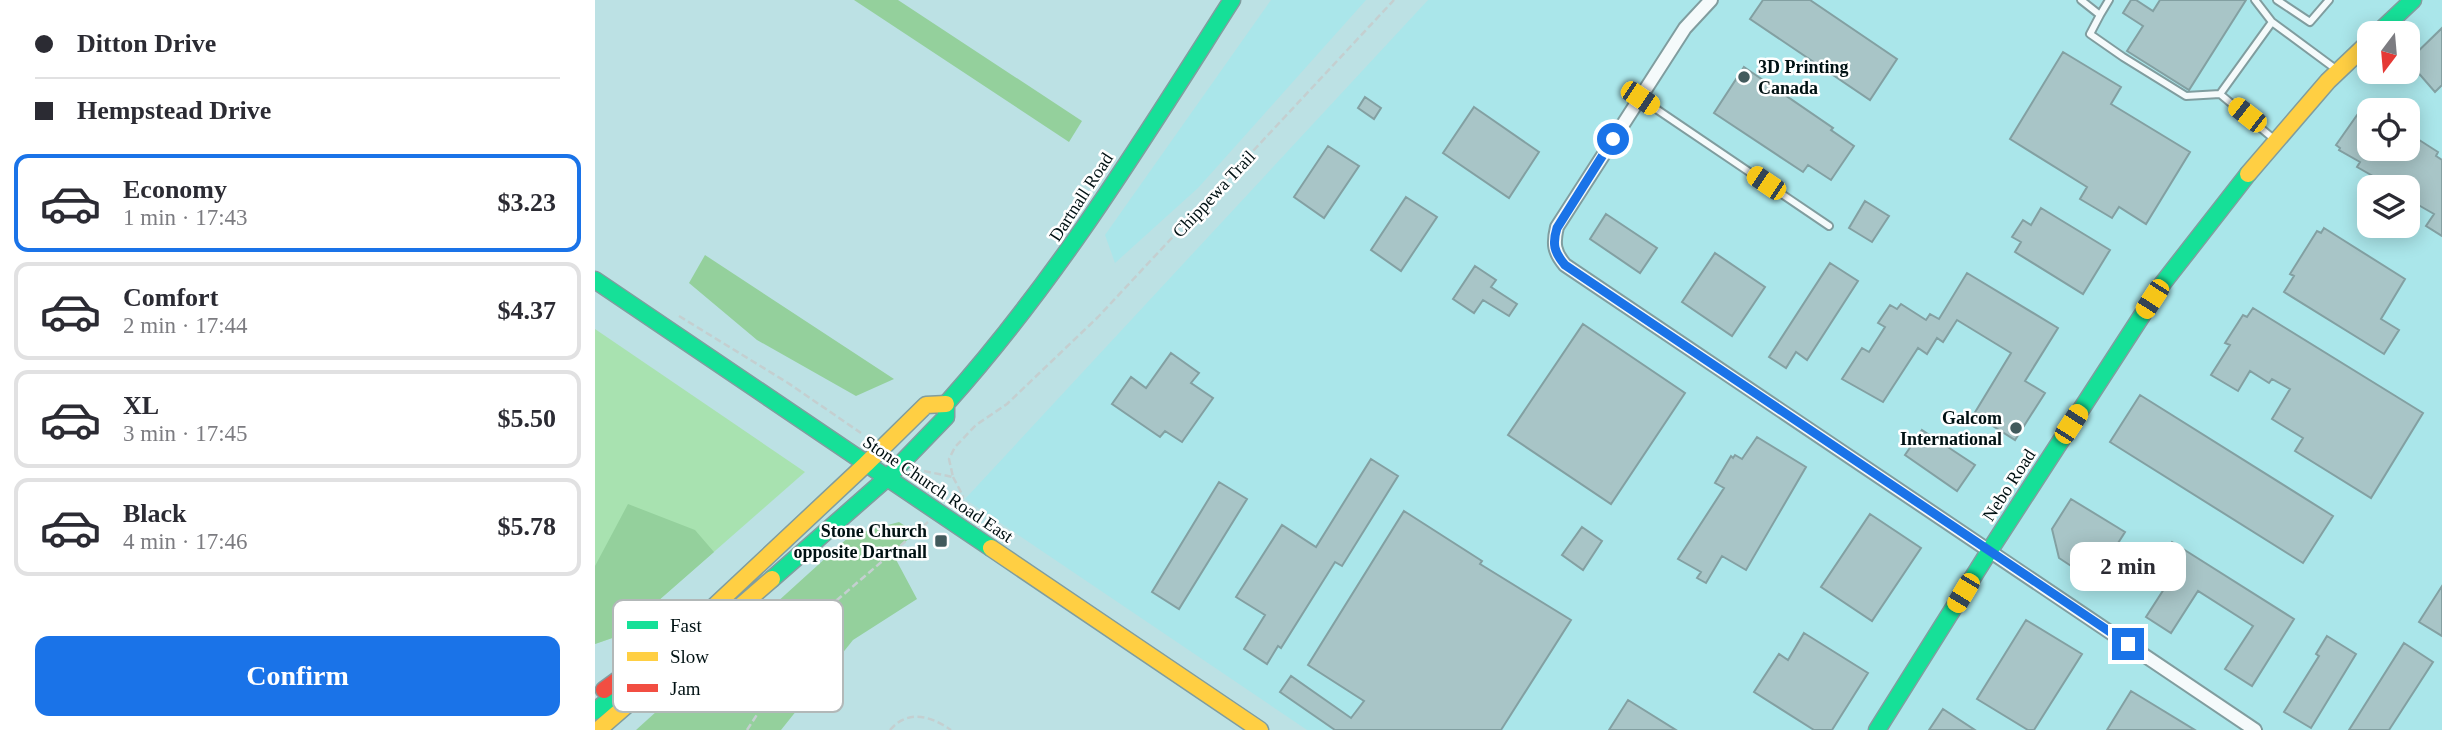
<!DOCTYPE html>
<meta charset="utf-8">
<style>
:root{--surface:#fff;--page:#f7f7f7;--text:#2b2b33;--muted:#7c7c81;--line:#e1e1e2;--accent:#1a73e8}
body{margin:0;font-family:Georgia,serif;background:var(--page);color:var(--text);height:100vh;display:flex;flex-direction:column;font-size:26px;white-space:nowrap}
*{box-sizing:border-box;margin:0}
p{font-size:23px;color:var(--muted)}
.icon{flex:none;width:38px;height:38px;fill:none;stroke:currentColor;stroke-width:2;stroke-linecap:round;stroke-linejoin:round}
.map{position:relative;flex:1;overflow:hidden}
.details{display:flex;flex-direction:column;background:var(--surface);width:595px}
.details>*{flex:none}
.banner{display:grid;align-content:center;height:154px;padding:0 35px;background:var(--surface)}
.needle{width:46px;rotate:196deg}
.fabs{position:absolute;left:1762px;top:21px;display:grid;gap:14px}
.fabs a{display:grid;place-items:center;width:63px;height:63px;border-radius:14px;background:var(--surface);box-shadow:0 4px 18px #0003;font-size:35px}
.end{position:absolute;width:32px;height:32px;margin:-16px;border:9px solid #1a73e8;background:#fff;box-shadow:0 0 0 4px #fff}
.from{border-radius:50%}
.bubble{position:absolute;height:49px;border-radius:14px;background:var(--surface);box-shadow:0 4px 18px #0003;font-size:23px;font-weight:700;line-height:49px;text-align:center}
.car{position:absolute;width:21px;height:42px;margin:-21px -10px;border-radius:9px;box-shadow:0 0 5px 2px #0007;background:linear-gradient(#f5c518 24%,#345 0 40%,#f5c518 0 76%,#345 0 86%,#f5c518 0)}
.banner b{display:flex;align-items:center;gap:24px;height:66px;font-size:26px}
.banner b+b{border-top:2px solid var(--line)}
.banner i{width:18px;height:18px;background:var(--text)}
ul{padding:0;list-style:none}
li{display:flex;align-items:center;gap:21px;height:98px;margin:0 14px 10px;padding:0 21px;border:4px solid var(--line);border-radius:14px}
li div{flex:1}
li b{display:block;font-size:26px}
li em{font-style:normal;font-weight:700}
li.active{border-color:var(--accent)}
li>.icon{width:63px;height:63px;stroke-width:1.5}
.button{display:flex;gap:14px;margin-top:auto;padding:14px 35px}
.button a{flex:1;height:80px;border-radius:14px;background:var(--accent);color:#fff;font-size:28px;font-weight:700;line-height:80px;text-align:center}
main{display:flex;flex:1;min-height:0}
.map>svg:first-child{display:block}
.built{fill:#aae6ea;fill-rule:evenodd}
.green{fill:#a8e2b0}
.forest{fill:#94d09c}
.building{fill:#a8c5c7;stroke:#83a0a2;stroke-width:2}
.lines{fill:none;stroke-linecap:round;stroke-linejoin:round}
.lane-casing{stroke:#809d9f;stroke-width:10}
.street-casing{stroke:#809d9f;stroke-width:16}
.fast-casing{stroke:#809d9f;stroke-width:19}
.slow-casing{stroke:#809d9f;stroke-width:19}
.jam-casing{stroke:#809d9f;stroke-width:19}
.path{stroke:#c4cfd0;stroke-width:2.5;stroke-dasharray:7 3.5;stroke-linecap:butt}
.lane{stroke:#f5fafb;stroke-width:6}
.street{stroke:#f5fafb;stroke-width:12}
.fast{stroke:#16e098;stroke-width:16}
.slow{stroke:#ffcf43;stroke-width:16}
.jam{stroke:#f24e42;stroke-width:16}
.route{stroke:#1a73e8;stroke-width:9}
.poi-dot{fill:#425a5c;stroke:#fff;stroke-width:2.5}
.labels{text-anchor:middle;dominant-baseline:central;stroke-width:5;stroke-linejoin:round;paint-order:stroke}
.poi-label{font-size:18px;font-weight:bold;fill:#001113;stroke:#fff;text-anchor:end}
.street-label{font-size:18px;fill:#001113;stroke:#fff}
.key{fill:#fff;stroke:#b2b8b8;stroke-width:2}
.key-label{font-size:19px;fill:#001113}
</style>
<main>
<section class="details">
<div class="banner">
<b><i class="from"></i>Ditton Drive</b>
<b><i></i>Hempstead Drive</b>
</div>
<ul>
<li class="active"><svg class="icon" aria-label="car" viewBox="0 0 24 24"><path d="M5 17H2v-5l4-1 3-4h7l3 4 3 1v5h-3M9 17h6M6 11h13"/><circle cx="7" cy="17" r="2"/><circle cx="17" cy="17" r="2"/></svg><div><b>Economy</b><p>1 min · 17:43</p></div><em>$3.23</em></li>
<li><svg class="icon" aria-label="car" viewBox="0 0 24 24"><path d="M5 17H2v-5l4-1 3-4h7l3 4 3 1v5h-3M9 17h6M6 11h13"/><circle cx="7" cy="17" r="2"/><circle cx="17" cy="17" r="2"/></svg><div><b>Comfort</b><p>2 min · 17:44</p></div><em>$4.37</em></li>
<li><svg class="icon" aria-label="car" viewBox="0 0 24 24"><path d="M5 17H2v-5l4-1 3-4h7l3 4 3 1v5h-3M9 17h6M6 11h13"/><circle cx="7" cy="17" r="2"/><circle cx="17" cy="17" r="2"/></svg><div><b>XL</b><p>3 min · 17:45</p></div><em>$5.50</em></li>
<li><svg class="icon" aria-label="car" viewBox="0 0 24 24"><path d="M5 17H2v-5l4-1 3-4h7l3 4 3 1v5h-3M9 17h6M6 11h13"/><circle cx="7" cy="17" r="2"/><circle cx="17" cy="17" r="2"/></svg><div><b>Black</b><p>4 min · 17:46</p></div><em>$5.78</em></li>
</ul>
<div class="button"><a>Confirm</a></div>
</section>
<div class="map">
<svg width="1847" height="730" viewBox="0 0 1847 730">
<rect width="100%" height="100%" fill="#bce1e4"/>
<!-- built -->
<path class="built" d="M676,0H771L603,188L520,263L510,235Z
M833,0H1847V730H712L370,499ZM1774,33H1813V72H1774ZM1774,110H1813V149H1774ZM1774,187H1813V226H1774Z"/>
<!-- green -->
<path class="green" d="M0,329L210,472L23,636L0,644Z"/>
<!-- forest -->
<path class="forest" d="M259,0H303L487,121L474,142Z
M110,255L299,379L261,396L162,340L94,283Z
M33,504L100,530L119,552L23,636L0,644V566Z
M304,522L321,533L294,555L298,554L322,599L258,640L186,730H41L256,535Z"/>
<!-- building -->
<path class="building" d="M1168,0H1215L1302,59L1275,100L1155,19Z
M1536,0H1541L1558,11L1565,0H1651L1594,90L1532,51L1548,26L1528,13Z
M1847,28V85L1840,92L1813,61Z
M1468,52L1526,87L1516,104L1595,152L1551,224L1524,207L1517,218L1485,199L1492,187L1415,139Z
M1149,67L1238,128L1236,130L1259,146L1236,180L1213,165L1208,172L1119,113Z
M770,97L786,108L779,119L763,108Z
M879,107L944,152L914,198L848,153Z
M1767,108L1774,112V149H1813V137L1816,139L1818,136L1843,152L1841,156L1847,160V236L1831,226L1839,214L1813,199V187H1803L1793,182L1792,184L1762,167L1765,162L1744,150L1745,148L1741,145Z
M733,146L764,166L729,218L699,197Z
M811,197L842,217L806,271L776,250Z
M1270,201L1294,216L1277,242L1254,228Z
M1446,208L1515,250L1488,294L1420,252L1426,242L1417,237L1428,220L1436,225Z
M1011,214L1062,248L1045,273L995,239Z
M1729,228L1810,279L1786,319L1804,330L1789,354L1689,292L1699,276L1695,274L1722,231L1726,233Z
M1120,253L1170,287L1137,336L1087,302Z
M1235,263L1263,281L1212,360L1201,352L1191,368L1174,357Z
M880,266L901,280L896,287L922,304L914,316L888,300L879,313L858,299Z
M1372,273L1463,328L1430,381L1450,393L1420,440L1379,414L1416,353L1362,320L1348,342L1342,338L1332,354L1323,348L1288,402L1247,379L1267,348L1274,352L1290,327L1283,323L1295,305L1302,309L1306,304L1331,320L1335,314L1344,319Z
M1658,308L1828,413L1776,498L1700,451L1708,438L1677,419L1695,389L1677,379L1674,383L1655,371L1643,391L1616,375L1635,345L1630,343L1648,315L1652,317Z
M988,324L1090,393L1016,504L913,435Z
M576,353L604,373L596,383L618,398L587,442L570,431L565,437L517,404L536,377L551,388Z
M1545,395L1738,516L1708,563L1515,442Z
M1327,430L1380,465L1362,491L1310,455Z
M1162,437L1211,467L1151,570L1127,556L1111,583L1102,578L1106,572L1083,559L1129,488L1120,483L1136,456L1138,458L1140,455L1147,459Z
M776,459L803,476L747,566L740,562L686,648L683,646L672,664L649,649L670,615L641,597L687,525L721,547Z
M624,482L652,499L584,609L557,592Z
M1476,499L1530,532L1499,581L1464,558L1457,529Z
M809,511L887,561L885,564L976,620L906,730H740L685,692L696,676L756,718L769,701L713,665Z
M1275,514L1326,548L1277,621L1226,587Z
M987,527L1007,541L988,570L967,555Z
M1577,542L1699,619L1657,686L1630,669L1658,626L1603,591L1576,633L1551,617L1578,575L1562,565Z
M1847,586V636L1824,622Z
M1431,620L1487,654L1439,730H1433L1382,699Z
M1209,633L1273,673L1237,730H1219L1159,692L1184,654L1193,660Z
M1732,636L1761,654L1716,728L1689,712L1724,656L1721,654Z
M1809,643L1838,662L1794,730H1754Z
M1536,691L1600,730H1512Z
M1033,700L1081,730H1014Z
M1348,709L1380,730H1334Z"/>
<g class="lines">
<!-- lane casing -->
<g class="lane-casing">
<path id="lane" d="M1486,0L1505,15L1495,34L1528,57L1591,96L1625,94
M1660,0L1677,22
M1682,0L1715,22L1734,0
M1505,15L1514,0
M1045,98L1234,226
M1680,140L1625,94L1677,22L1742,70"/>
</g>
<!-- street casing -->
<g class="street-casing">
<path id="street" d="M1116,0L1090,28L962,227C958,244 959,252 970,265L1660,730"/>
</g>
<!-- fast casing -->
<g class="fast-casing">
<path id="fast" d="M1783,33L1818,0
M0,280L396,548
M292,478L351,417V404C463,279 547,141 637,0
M177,579L292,478
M0,711L31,687
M1282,730L1395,550L1568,283L1653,174"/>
</g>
<!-- slow casing -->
<g class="slow-casing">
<path id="slow" d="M1653,174L1733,81L1774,42
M271,464L331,405L351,404
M396,548L665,730
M62,660L271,464
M3,730L177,579"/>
</g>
<!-- jam casing -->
<g class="jam-casing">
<path id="jam" d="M9,690L72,644"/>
</g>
<!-- path -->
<path class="path" d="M84,316L193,383L266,433
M329,471L358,477L354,459L360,447L381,425L412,404L503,317L799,0
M358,477L368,496L363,509
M152,730L215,633L242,600L333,522
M295,730C313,709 336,716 356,730"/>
<!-- lane -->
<use href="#lane" class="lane"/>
<!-- street -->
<use href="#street" class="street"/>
<!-- fast -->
<use href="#fast" class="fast"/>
<!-- slow -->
<use href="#slow" class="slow"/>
<!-- jam -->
<use href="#jam" class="jam"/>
</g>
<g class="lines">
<!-- route -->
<path class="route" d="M1018,139L962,228C957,244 959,252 970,265L1533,644"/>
</g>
<!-- markers -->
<g class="poi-dot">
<circle cx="1149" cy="77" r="7"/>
<circle cx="1421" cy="428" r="7"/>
<rect x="339" y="534" width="14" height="14" rx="3.5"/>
</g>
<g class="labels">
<!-- poi labels -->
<g class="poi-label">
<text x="1163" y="67" text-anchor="start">3D Printing<tspan x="1163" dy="21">Canada</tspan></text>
<text x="1407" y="418">Galcom<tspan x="1407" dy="21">International</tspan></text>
<text x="332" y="531">Stone Church<tspan x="332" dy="21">opposite Dartnall</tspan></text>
</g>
<!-- street labels -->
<g class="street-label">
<text transform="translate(619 194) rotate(-47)">Chippewa Trail</text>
<text transform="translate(486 197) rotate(-57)">Dartnall Road</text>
<text transform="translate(1414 485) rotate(-57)">Nebo Road</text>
<text transform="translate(343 489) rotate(34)">Stone Church Road East</text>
</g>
</g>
<!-- legend -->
<rect x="18" y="600" width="230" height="112" rx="10" class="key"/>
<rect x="32" y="621" width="31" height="8" fill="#16e098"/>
<rect x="32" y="652" width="31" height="9" fill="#ffcf43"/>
<rect x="32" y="684" width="31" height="8" fill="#f24e42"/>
<g class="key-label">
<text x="75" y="632">Fast</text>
<text x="75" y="663">Slow</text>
<text x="75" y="695">Jam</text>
</g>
</svg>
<div class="fabs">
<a><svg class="needle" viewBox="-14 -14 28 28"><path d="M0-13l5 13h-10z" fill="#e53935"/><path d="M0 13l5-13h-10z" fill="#7c7c81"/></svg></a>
<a><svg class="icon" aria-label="locate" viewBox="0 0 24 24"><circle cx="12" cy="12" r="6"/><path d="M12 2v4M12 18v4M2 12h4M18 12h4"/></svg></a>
<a><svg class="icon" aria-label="layers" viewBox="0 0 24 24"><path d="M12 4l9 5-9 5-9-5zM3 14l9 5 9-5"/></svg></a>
</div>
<i class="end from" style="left:1018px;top:139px"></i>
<i class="end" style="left:1533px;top:644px"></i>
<div class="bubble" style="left:1475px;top:542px;width:116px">2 min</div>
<i class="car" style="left:1045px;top:98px;rotate:124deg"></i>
<i class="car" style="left:1652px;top:115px;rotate:308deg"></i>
<i class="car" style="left:1171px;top:183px;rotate:304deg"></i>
<i class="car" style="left:1557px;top:299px;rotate:213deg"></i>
<i class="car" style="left:1476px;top:424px;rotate:33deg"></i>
<i class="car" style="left:1368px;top:593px;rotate:211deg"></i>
</div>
</main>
